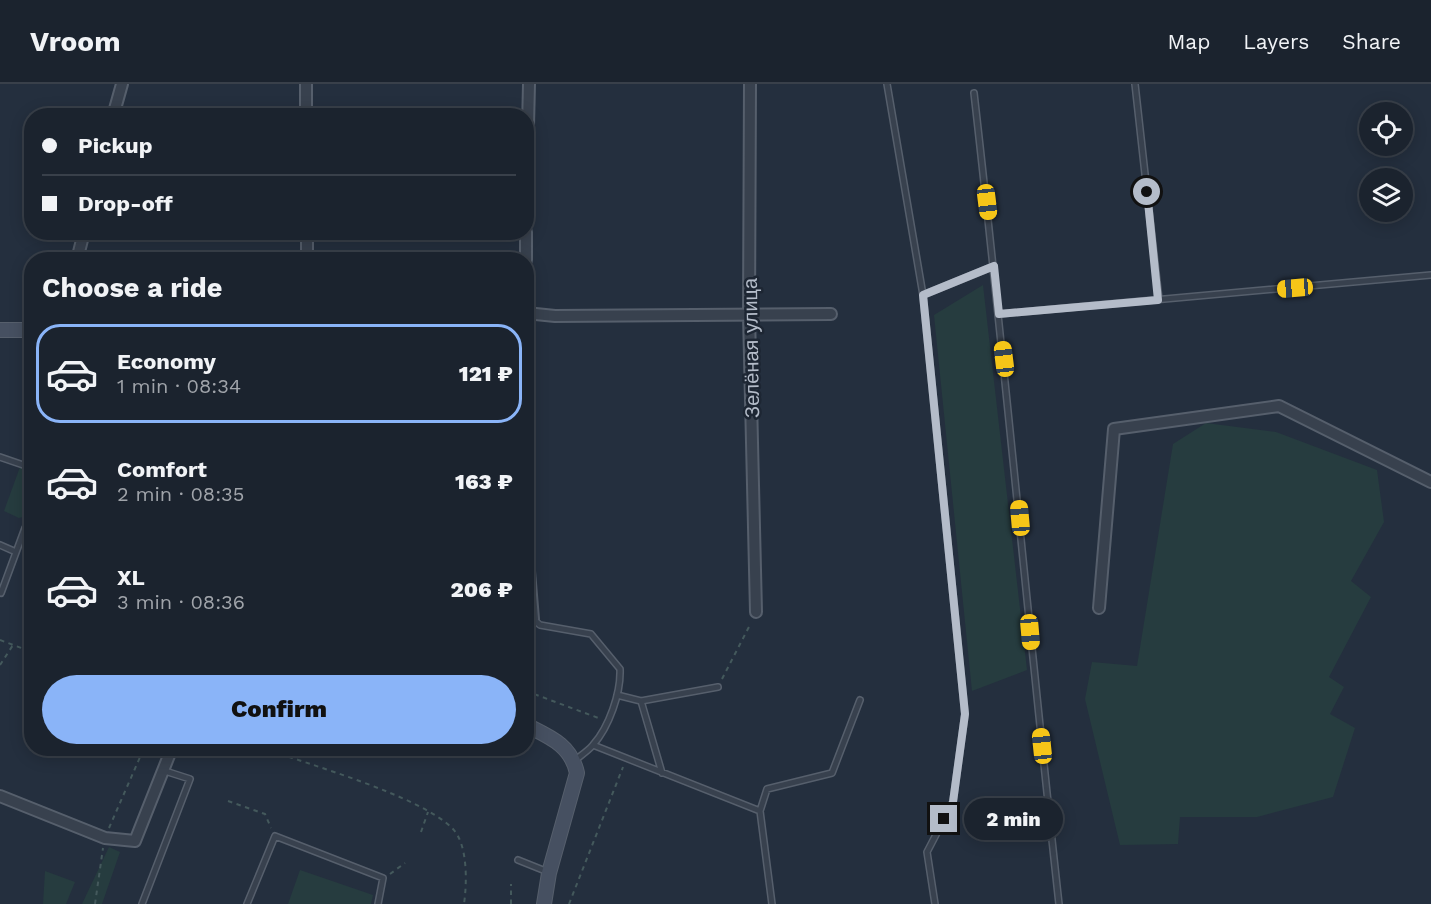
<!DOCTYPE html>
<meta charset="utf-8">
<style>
:root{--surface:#1b232e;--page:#282f3a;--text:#f1f3f6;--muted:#a0a4aa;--line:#39404a;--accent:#8ab4f8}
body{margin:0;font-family:"Work Sans",sans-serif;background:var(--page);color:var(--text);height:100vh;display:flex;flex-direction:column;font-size:22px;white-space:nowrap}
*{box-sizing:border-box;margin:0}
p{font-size:20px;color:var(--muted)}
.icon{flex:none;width:33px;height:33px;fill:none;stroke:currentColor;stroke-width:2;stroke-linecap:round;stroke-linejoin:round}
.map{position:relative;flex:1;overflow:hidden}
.sheet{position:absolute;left:24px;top:168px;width:510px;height:504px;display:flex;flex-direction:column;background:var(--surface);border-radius:24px;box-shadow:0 3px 15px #0003,0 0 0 2px var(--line)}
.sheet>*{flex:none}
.top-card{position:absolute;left:24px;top:24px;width:510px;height:132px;border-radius:24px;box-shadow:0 3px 15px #0003,0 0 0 2px var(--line);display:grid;align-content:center;height:132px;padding:0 18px;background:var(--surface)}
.buttons{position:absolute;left:1359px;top:18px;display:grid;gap:12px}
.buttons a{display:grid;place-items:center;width:54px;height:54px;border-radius:50%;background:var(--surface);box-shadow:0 3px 15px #0003,0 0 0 2px var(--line);font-size:30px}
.end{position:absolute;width:27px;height:27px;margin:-14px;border:8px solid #b4bcc9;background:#111;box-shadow:0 0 0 3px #111}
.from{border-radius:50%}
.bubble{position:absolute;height:42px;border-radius:21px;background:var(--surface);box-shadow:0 3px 15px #0003,0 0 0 2px var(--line);font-size:20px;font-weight:800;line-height:42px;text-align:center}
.car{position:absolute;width:18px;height:36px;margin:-18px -9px;border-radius:8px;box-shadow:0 0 4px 2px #0007;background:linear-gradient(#f5c518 24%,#345 0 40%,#f5c518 0 76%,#345 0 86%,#f5c518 0)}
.top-card b{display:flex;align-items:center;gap:21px;height:57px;font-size:22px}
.top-card b+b{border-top:2px solid var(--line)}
.top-card i{width:15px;height:15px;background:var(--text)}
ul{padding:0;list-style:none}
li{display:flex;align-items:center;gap:18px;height:99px;margin:0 12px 9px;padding:0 6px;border:3px solid transparent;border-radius:24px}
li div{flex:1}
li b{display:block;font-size:22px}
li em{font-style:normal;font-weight:800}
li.active{border-color:var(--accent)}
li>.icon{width:54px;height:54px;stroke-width:1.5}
h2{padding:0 18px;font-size:27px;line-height:72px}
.action{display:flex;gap:12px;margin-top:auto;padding:12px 18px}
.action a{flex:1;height:69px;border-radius:36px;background:var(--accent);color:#111;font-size:24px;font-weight:800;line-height:69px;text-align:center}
header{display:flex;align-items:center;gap:36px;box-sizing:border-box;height:84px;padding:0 30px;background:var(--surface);border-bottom:2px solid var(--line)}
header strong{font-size:28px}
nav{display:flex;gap:33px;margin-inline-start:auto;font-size:21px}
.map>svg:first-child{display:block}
.green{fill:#263c3f}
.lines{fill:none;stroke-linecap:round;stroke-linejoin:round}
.lane-casing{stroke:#565f6c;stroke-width:8}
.street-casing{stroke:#565f6c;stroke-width:14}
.secondary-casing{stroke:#565f6c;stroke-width:16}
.path{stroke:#44595c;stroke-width:2;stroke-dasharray:4.5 4.5;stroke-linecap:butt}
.lane{stroke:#38414e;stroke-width:5}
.street{stroke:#38414e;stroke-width:10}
.secondary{stroke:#465061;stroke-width:14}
.route{stroke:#b4bcc9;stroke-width:8}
.labels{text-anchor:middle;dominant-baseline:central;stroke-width:5;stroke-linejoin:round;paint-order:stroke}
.street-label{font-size:20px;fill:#b4bcc9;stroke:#1d2633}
</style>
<header>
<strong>Vroom</strong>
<nav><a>Map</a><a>Layers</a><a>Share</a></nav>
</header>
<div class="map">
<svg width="1431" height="820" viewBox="0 0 1431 820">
<rect width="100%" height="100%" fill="#242f3e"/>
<!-- green -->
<path class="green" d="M983,201L1027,586L972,607L934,231Z
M1206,339L1276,348L1377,386L1384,438L1351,497L1371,513L1329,593L1344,603L1330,630L1355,644L1333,713L1257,733H1180L1178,760L1120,761L1085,615L1092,578L1137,582L1173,360Z
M20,383L31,386V431L19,434L4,427Z
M109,763L120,768L102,820H82Z
M300,786L373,811L371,820H288Z
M45,787L75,798L66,820H43Z"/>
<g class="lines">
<!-- lane casing -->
<g class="lane-casing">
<path id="lane" d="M887,0L923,211L965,630L953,718L927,768L935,820
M1135,0L1159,216
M974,9C1005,279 1029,550 1059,820
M923,211L994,182
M999,230L1431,191
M0,373L32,384
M0,461L16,468
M1,509L25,444L32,435
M533,535L540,541L591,550L620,585C621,609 609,643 593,661C588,667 580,672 574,677
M617,611L641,617L718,603
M641,617L662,689
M593,661L760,727L767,705L832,689L860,616
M760,727L772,820
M518,776L548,788
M142,820L190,695L165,687
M247,820L275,752L383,794L378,820"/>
</g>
<!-- street casing -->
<g class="street-casing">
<path id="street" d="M306,0V32
M750,0L749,231L756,528
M113,32L122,0
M526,125L529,0
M307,148V176
M77,176L84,148
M526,176V148
M526,229L555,232L831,230
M526,358L528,475L533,535
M1099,524L1114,345L1279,322L1431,398
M0,712L105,754L135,757L172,664"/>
</g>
<!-- secondary casing -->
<g class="secondary-casing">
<path id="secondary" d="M0,246H32
M526,641C550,653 571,661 577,689L549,789L544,820"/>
</g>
<!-- path -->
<path class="path" d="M0,556L32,568
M0,581L13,561
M722,595L751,539
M526,607L601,635
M263,664C310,681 421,712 453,745C468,761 467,799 464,820
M228,717L265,730L271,744
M109,744L144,664
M421,748L428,728
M390,790L405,779
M95,820L103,764
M511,820V800
M569,820L623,683"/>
<!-- lane -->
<use href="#lane" class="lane"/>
<!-- street -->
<use href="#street" class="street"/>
<!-- secondary -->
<use href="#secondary" class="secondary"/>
</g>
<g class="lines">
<!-- route -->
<path class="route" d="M944,735L953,718L965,630L923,211L994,182L999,230L1158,216L1147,108"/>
</g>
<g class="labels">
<!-- street labels -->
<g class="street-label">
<text transform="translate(751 264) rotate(-91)">Зелёная улица</text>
</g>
</g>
</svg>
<div class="buttons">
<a><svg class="icon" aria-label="locate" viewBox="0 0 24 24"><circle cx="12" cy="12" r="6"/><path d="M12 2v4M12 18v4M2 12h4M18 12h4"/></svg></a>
<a><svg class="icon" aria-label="layers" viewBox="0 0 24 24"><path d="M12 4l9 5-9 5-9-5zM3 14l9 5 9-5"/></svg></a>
</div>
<i class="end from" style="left:1147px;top:108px"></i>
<i class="end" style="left:944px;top:735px"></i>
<div class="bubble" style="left:964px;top:714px;width:99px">2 min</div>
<i class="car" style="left:987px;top:118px;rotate:173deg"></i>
<i class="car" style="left:1295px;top:204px;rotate:265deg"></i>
<i class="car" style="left:1004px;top:275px;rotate:353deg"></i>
<i class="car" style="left:1020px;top:434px;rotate:355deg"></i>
<i class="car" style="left:1030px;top:548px;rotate:175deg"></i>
<i class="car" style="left:1042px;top:662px;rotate:354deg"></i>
<div class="top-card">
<b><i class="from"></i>Pickup</b>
<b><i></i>Drop-off</b>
</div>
<section class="sheet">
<h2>Choose a ride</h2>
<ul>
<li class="active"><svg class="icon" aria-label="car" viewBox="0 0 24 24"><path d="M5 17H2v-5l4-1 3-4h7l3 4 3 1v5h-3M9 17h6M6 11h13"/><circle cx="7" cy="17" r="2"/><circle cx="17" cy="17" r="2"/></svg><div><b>Economy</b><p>1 min · 08:34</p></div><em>121 ₽</em></li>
<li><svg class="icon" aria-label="car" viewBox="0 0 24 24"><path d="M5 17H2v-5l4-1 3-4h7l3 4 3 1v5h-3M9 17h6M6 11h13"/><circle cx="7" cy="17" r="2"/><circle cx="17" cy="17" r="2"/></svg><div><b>Comfort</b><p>2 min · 08:35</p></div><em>163 ₽</em></li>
<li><svg class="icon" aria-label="car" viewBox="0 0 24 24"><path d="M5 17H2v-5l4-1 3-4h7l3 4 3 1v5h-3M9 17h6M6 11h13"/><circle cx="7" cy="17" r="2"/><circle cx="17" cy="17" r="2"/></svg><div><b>XL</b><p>3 min · 08:36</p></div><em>206 ₽</em></li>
</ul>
<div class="action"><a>Confirm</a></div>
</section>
</div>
